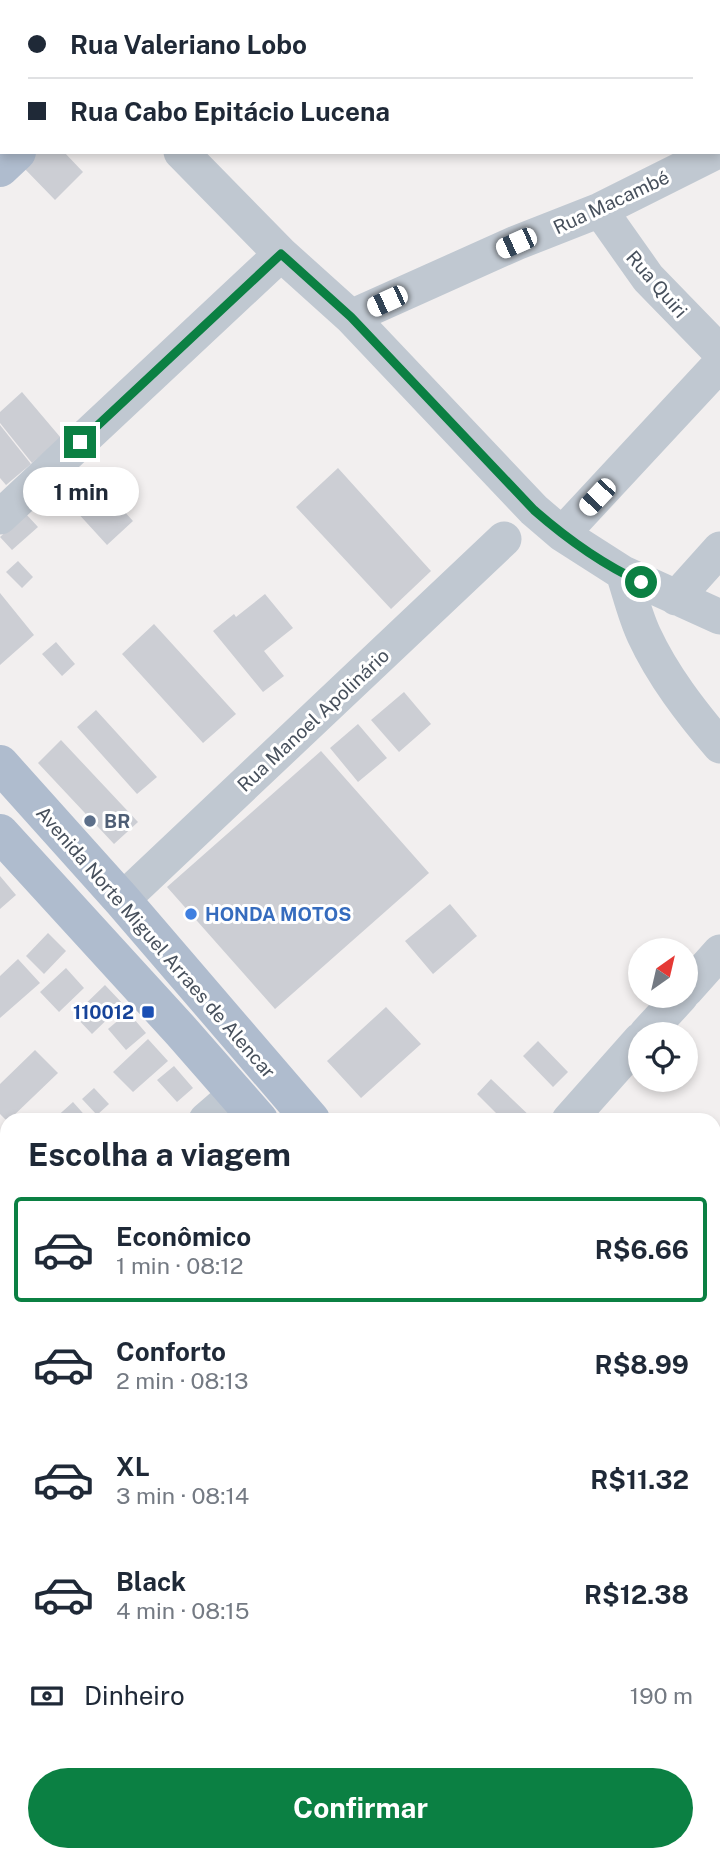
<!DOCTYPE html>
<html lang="pt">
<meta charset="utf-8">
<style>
:root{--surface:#fff;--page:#f2f2f3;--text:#1f2937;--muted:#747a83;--line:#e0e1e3;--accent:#0b8043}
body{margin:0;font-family:"Public Sans",sans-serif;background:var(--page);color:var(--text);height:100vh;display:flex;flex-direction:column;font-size:26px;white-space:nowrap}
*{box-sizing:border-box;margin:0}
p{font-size:23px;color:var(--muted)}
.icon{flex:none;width:38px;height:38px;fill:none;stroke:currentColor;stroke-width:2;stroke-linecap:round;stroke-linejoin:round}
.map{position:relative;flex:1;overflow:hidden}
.panel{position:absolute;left:0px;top:1113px;width:721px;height:749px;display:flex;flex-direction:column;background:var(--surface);border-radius:21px 21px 0 0;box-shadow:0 4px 10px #0003}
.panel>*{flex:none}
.guide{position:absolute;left:0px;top:0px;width:721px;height:154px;box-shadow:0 4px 10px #0003;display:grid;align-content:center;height:154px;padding:0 28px;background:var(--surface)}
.needle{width:46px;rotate:34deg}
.buttons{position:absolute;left:628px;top:938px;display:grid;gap:14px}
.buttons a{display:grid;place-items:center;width:70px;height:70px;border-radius:50%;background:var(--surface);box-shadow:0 4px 10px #0003;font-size:35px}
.end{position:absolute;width:32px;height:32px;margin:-16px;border:9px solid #0b8043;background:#fff;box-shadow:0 0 0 4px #fff}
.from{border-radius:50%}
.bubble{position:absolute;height:49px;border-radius:24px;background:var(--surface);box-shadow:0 4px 10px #0003;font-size:23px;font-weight:700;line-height:49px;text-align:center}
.car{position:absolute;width:21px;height:42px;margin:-21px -10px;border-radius:9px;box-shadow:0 0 5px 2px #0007;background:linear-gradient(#fff 24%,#345 0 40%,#fff 0 76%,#345 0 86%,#fff 0)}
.guide b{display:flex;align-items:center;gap:24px;height:66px;font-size:26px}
.guide b+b{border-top:2px solid var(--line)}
.guide i{width:18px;height:18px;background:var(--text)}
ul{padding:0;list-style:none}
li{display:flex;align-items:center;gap:21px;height:105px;margin:0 14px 10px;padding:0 14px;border:4px solid transparent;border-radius:7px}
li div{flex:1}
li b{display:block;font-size:26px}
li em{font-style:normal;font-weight:700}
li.selected{border-color:var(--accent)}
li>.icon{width:63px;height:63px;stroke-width:1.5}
h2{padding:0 28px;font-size:32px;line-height:84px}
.pay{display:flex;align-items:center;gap:18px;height:77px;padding:0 28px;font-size:26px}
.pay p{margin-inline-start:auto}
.cta{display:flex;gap:14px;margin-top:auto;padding:14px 28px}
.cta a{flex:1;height:80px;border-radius:42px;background:var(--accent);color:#fff;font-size:28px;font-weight:700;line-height:80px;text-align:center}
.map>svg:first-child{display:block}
.building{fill:#ccced4}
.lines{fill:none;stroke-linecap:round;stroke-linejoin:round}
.minor{stroke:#c0c8d1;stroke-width:35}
.major{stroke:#afbcce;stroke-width:38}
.route{stroke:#0b8043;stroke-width:9}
.service-dot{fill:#5c6f8a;stroke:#fff;stroke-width:2.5}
.shop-dot{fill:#3f7fe0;stroke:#fff;stroke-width:2.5}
.transit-dot{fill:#1a4fb4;stroke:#fff;stroke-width:2.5}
.labels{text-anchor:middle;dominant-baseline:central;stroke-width:6;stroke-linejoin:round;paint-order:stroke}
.street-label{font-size:19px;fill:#47505c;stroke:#fff}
.service-label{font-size:19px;font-weight:bold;fill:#4e5e75;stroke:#fff;text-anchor:start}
.shop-label{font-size:19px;font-weight:bold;fill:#366cbe;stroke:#fff;text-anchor:start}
.transit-label{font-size:19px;font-weight:bold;fill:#164399;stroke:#fff;text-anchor:end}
</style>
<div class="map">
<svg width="720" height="1862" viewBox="0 0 720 1862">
<rect width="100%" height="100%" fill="#f2efef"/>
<!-- building -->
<path class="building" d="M36,152H64L83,172L55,200L22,166Z
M22,392L61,438L32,463L0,423V412Z
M0,425L31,464L6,485L0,478Z
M338,468L431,571L391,609L296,507Z
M91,475L133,521L107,545L65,499Z
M26,514L38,527L12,550L0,537Z
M18,561L33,577L22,588L6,572Z
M0,593L34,635L0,665Z
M265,594L293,628L264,651L284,676L263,692L213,631L234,614L236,617Z
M154,624L236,714L203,743L122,654Z
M56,642L75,664L62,676L42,654Z
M404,692L431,724L399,752L371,720Z
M96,710L157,777L137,794L77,727Z
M358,724L387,758L358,782L330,748Z
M61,740L138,822L114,844L38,763Z
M321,751L429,873L275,1009L167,887Z
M0,876L16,895L0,909Z
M450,904L477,936L433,974L405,941Z
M48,933L66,951L44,974L26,956Z
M18,959L40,983L0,1018V976Z
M66,968L84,988L59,1012L40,992Z
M105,985L123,1004L92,1034L74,1015Z
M386,1007L421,1044L361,1098L327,1061Z
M128,1012L146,1033L126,1050L108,1029Z
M148,1039L168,1061L133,1092L113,1072Z
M538,1041L568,1072L553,1087L523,1056Z
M35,1050L58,1073L9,1120H6L0,1114V1084Z
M174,1066L193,1088L177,1102L157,1080Z
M491,1079L534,1120H503L477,1094Z
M94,1088L109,1104L97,1115L82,1099Z
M73,1102L89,1120H53Z
M7,1182V1227L2,1231L0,1228V1187Z
M7,1324V1387L0,1378V1329Z
M720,1403V1447L714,1441V1408Z
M720,1840V1862H698L705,1855H714V1846Z"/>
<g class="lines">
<!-- minor -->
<path class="minor" d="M433,0V2
M561,2L562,0
M662,2L665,0
M0,13L2,15
M181,152L281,254L351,317L534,510L562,534L623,573L720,617
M600,210L648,278L720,352
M351,317L516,243L600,210L716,152
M0,517L281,254
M562,534L720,364
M623,573C630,594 635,616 644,635C663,676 691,712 720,746
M676,598L720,549
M122,900L504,539
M686,990L720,952
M646,1034L681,996
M206,1120L236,1094
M569,1120L640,1040
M0,1300L7,1294
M714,1308L720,1302
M0,1606L7,1612
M714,1607L720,1614
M714,1809L720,1803
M270,1855L277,1862
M167,1862L174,1855
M666,1862L672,1855"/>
<!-- major -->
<path class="major" d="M161,2L162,0
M0,168L17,152
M0,764L122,900L311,1120
M0,833L181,1031L259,1120
M714,1584L720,1591
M714,1644L720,1651"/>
</g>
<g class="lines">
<!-- route -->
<path class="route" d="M80,442L281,254L351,317L534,510C566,538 602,564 641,582"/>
</g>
<!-- markers -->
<circle class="service-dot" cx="90" cy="821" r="7"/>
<circle class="shop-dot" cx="191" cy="914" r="7"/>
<rect class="transit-dot" x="141" y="1005" width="14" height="14" rx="3.5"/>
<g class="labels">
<!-- street labels -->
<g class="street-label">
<text transform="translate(611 202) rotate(-25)">Rua Macambé</text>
<text transform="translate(657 284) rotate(49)">Rua Quiri</text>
<text transform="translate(313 720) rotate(-43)">Rua Manoel Apolinário</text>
<text transform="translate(156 942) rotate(49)">Avenida Norte Miguel Arraes de Alencar</text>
</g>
<!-- service labels -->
<g class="service-label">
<text x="104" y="821">BR</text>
</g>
<!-- shop labels -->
<g class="shop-label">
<text x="205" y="914">HONDA MOTOS</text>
</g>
<!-- transit labels -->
<g class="transit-label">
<text x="134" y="1012">110012</text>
</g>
</g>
</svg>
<div class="buttons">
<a><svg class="needle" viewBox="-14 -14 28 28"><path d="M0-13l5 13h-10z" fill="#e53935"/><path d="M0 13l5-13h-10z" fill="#747a83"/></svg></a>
<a><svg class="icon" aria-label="locate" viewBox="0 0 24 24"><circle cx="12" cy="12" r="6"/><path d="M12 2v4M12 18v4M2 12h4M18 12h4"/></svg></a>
</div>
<i class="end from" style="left:641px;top:582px"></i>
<i class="end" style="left:80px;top:442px"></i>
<div class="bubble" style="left:23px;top:467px;width:116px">1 min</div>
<i class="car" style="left:516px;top:243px;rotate:246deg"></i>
<i class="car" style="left:387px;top:301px;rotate:245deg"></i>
<i class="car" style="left:597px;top:497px;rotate:223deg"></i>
<div class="guide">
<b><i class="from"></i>Rua Valeriano Lobo</b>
<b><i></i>Rua Cabo Epitácio Lucena</b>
</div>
<section class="panel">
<h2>Escolha a viagem</h2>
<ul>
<li class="selected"><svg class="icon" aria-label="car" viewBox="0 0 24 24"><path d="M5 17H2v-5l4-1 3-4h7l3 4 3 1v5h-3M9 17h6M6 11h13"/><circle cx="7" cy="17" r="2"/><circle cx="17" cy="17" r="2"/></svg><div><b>Econômico</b><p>1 min · 08:12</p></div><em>R$6.66</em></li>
<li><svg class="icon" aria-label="car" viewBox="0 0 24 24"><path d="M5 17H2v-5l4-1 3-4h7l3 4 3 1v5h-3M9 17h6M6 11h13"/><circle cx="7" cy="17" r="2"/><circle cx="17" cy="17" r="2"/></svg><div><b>Conforto</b><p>2 min · 08:13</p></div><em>R$8.99</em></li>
<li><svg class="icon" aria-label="car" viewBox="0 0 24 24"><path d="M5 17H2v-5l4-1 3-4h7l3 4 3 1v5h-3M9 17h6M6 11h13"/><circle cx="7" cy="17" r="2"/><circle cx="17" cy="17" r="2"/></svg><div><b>XL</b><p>3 min · 08:14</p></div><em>R$11.32</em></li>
<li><svg class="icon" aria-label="car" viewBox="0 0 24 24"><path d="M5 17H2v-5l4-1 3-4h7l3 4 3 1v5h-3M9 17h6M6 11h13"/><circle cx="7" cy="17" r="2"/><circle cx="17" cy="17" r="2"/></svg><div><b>Black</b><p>4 min · 08:15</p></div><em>R$12.38</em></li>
</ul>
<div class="pay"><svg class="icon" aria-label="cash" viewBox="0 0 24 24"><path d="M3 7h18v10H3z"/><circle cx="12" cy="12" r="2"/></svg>Dinheiro<p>190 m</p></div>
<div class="cta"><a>Confirmar</a></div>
</section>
</div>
